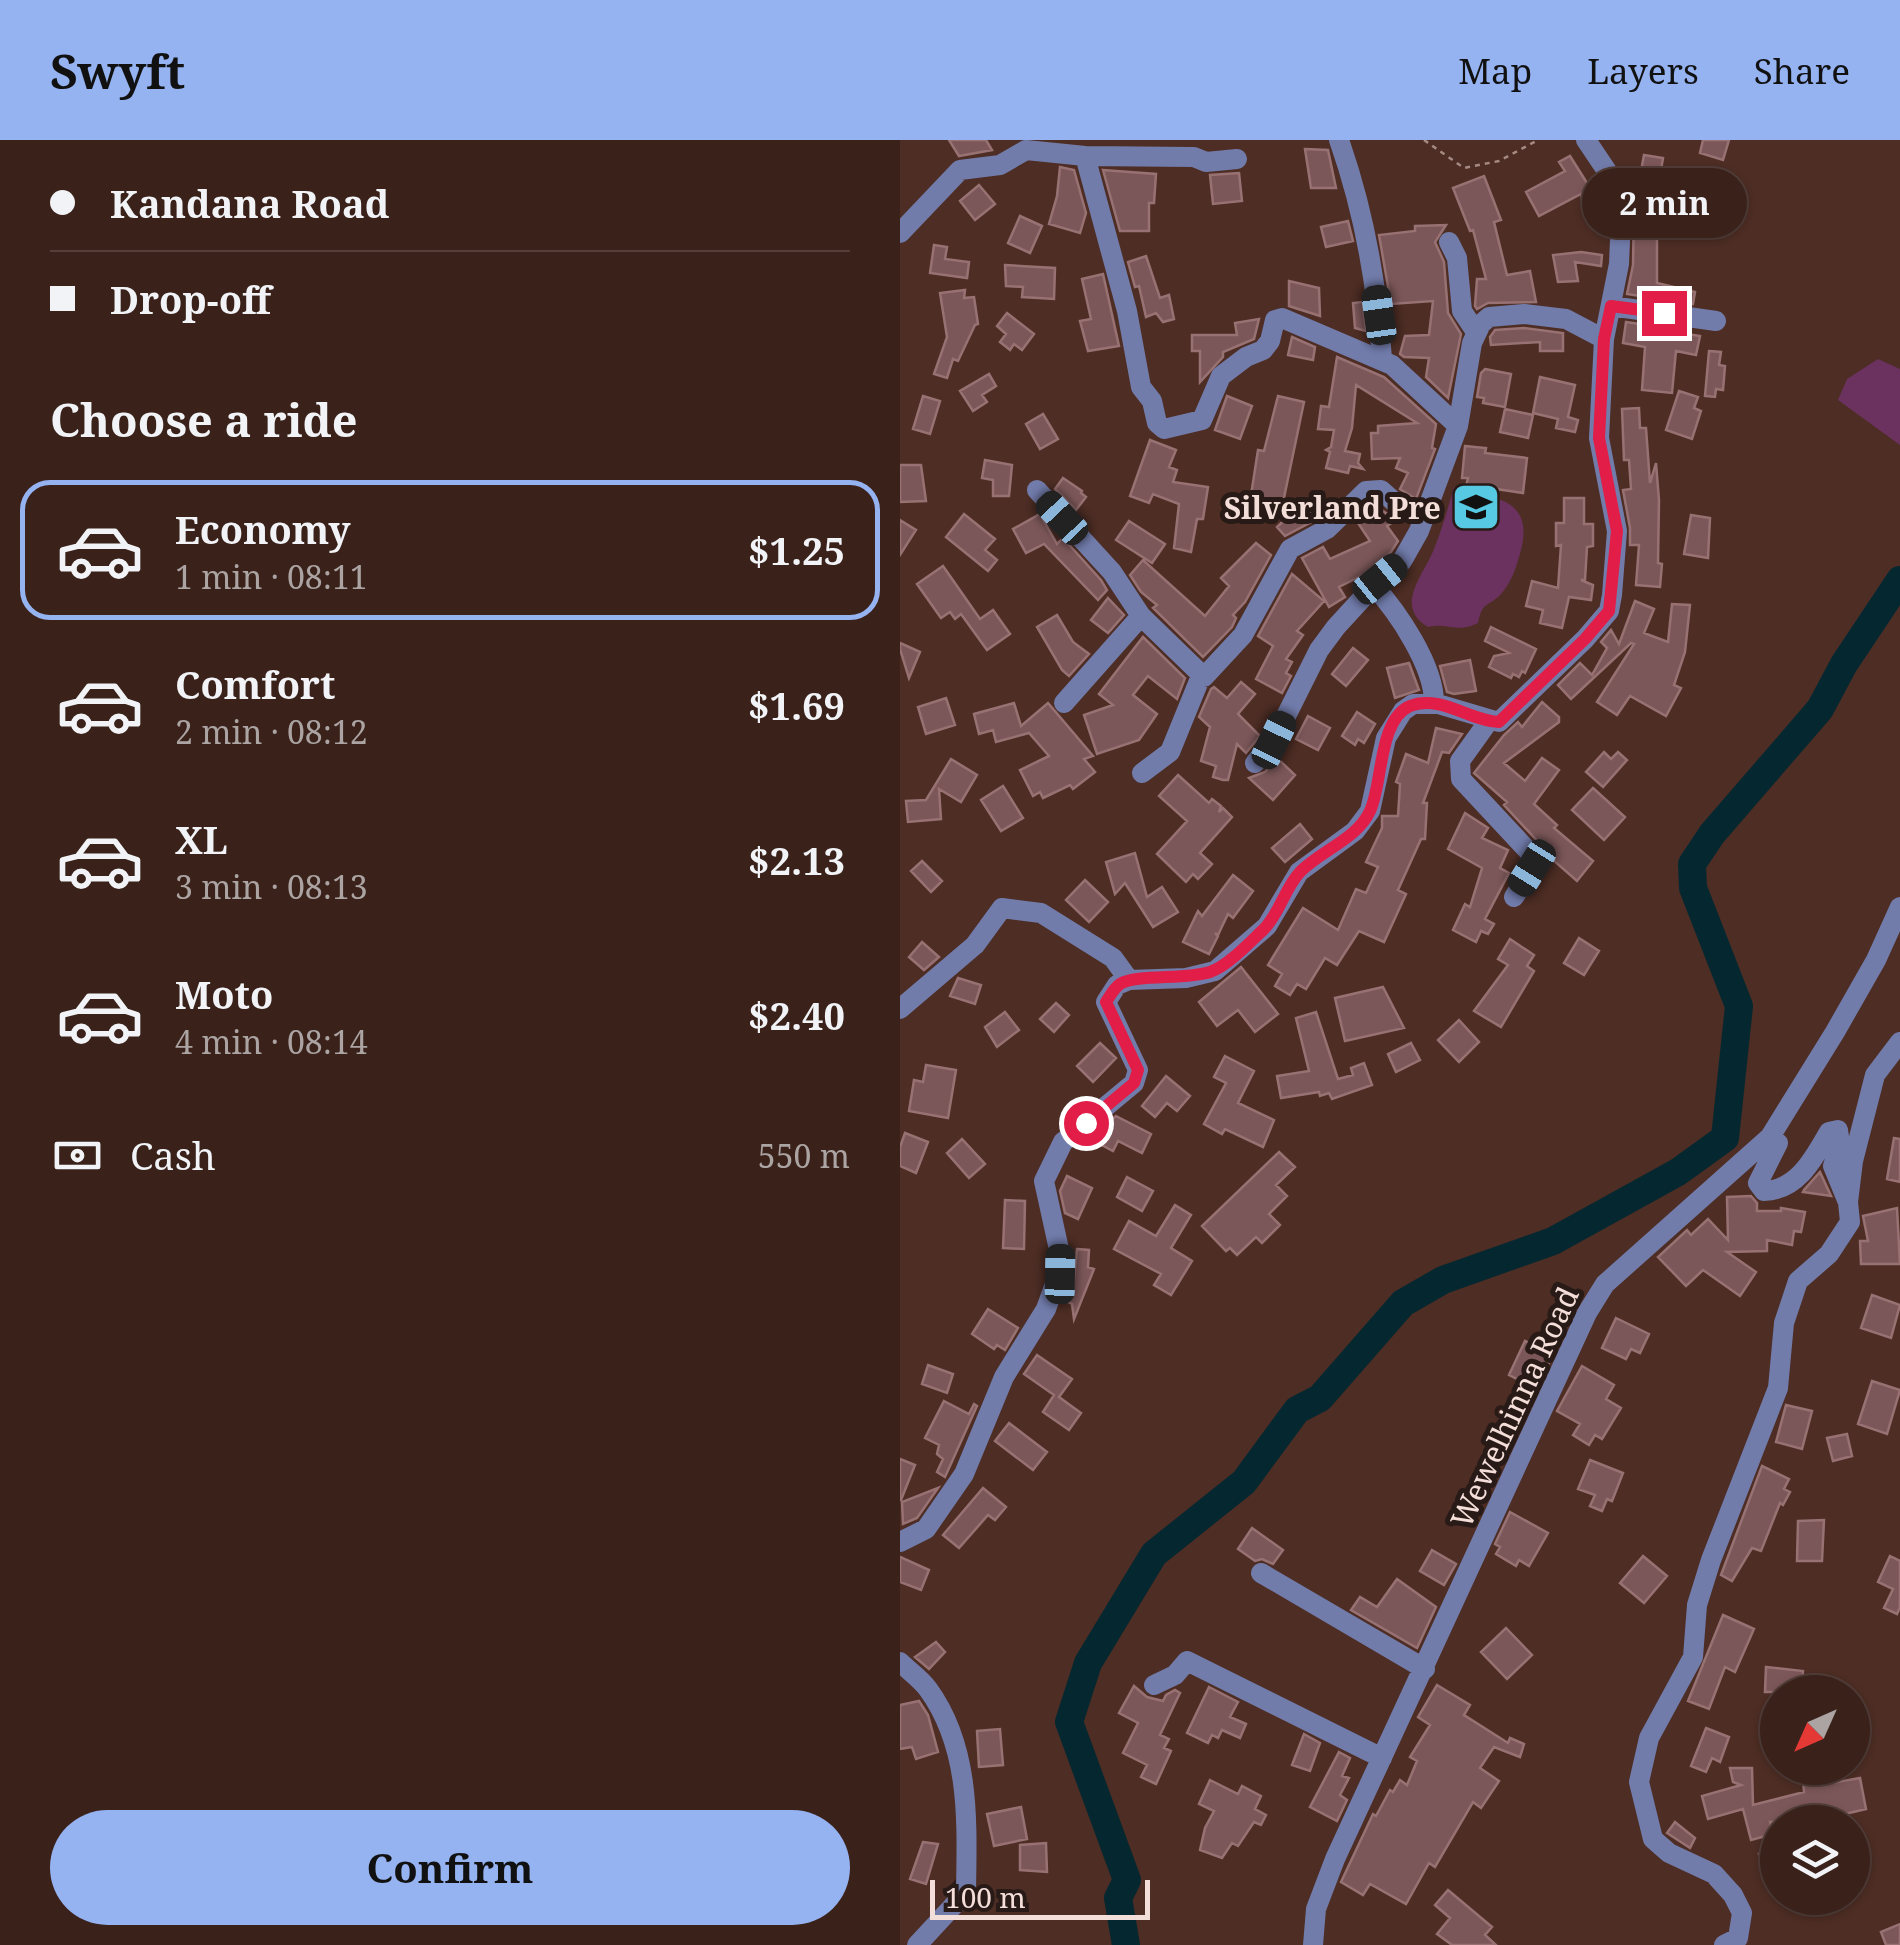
<!DOCTYPE html>
<meta charset="utf-8">
<style>
:root{--surface:#3a221b;--page:#412a24;--text:#f1f3f6;--muted:#aba4a3;--line:#543f3a;--accent:#95b2f1}
body{margin:0;font-family:"Noto Serif",serif;background:var(--page);color:var(--text);height:100vh;display:flex;flex-direction:column;font-size:38px;white-space:nowrap}
*{box-sizing:border-box;margin:0}
p{font-size:32px;color:var(--muted)}
.icon{flex:none;width:55px;height:55px;fill:none;stroke:currentColor;stroke-width:2;stroke-linecap:round;stroke-linejoin:round}
.map{position:relative;flex:1;overflow:hidden}
.sheet{display:flex;flex-direction:column;background:var(--surface);width:900px}
.sheet>*{flex:none}
.hud{display:grid;align-content:center;height:220px;padding:0 50px;background:var(--surface)}
.needle{width:65px;rotate:225deg}
.buttons{position:absolute;left:860px;top:1535px;display:grid;gap:20px}
.buttons a{display:grid;place-items:center;width:110px;height:110px;border-radius:50%;background:var(--surface);box-shadow:0 2px 8px #0004,0 0 0 2px var(--line);font-size:50px}
.scale{position:absolute;left:30px;bottom:25px;width:220px;box-sizing:border-box;padding-left:10px;border:5px solid #f4ded9;border-top:0;font-size:28px;line-height:35px;white-space:nowrap;color:#f4ded9;-webkit-text-stroke:8px #281a16;paint-order:stroke}
.end{position:absolute;width:45px;height:45px;margin:-22px;border:12px solid #e11d48;background:#fff;box-shadow:0 0 0 5px #fff}
.from{border-radius:50%}
.bubble{position:absolute;height:70px;border-radius:35px;background:var(--surface);box-shadow:0 2px 8px #0004,0 0 0 2px var(--line);font-size:32px;font-weight:700;line-height:70px;text-align:center}
.car{position:absolute;width:30px;height:60px;margin:-30px -15px;border-radius:12px;box-shadow:0 0 8px 2px #0007;background:linear-gradient(#222 24%,#8ab4d8 0 40%,#222 0 76%,#8ab4d8 0 86%,#222 0)}
.hud b{display:flex;align-items:center;gap:35px;height:95px;font-size:38px}
.hud b+b{border-top:2px solid var(--line)}
.hud i{width:25px;height:25px;background:var(--text)}
ul{padding:0;list-style:none}
li{display:flex;align-items:center;gap:30px;height:140px;margin:0 20px 15px;padding:0 30px;border:5px solid transparent;border-radius:30px}
li div{flex:1}
li b{display:block;font-size:38px}
li em{font-style:normal;font-weight:700}
li.current{border-color:var(--accent)}
li>.icon{width:90px;height:90px;stroke-width:1.5}
h2{padding:0 50px;font-size:45px;line-height:120px}
.pay{display:flex;align-items:center;gap:25px;height:110px;padding:0 50px;font-size:38px}
.pay p{margin-inline-start:auto}
.button{display:flex;gap:20px;margin-top:auto;padding:20px 50px}
.button a{flex:1;height:115px;border-radius:60px;background:var(--accent);color:#111;font-size:40px;font-weight:700;line-height:115px;text-align:center}
header{display:flex;align-items:center;gap:60px;box-sizing:border-box;height:140px;padding:0 50px;background:var(--accent);color:#111}
header strong{font-size:48px}
nav{display:flex;gap:55px;margin-inline-start:auto;font-size:35px}
main{display:flex;flex:1;min-height:0}
.map>svg:first-child{display:block}
.green{fill:#6b3260}
.lines{fill:none;stroke-linecap:round;stroke-linejoin:round}
.river{stroke:#052830;stroke-width:28}
.building{fill:#7c5759;stroke:#987173;stroke-width:2.5}
.path{stroke:#a58a83;stroke-width:2.5;stroke-dasharray:5 5;stroke-linecap:butt}
.minor{stroke:#727cab;stroke-width:20}
.route{stroke:#e11d48;stroke-width:12}
.labels{text-anchor:middle;dominant-baseline:central;stroke-width:10;stroke-linejoin:round;paint-order:stroke}
.poi-label{font-size:30px;font-weight:bold;fill:#f4ded9;stroke:#281a16;text-anchor:end}
.street-label{font-size:30px;fill:#f4ded9;stroke:#281a16}
</style>
<header>
<strong>Swyft</strong>
<nav><a>Map</a><a>Layers</a><a>Share</a></nav>
</header>
<main>
<section class="sheet">
<div class="hud">
<b><i class="from"></i>Kandana Road</b>
<b><i></i>Drop-off</b>
</div>
<h2>Choose a ride</h2>
<ul>
<li class="current"><svg class="icon" aria-label="car" viewBox="0 0 24 24"><path d="M5 17H2v-5l4-1 3-4h7l3 4 3 1v5h-3M9 17h6M6 11h13"/><circle cx="7" cy="17" r="2"/><circle cx="17" cy="17" r="2"/></svg><div><b>Economy</b><p>1 min · 08:11</p></div><em>$1.25</em></li>
<li><svg class="icon" aria-label="car" viewBox="0 0 24 24"><path d="M5 17H2v-5l4-1 3-4h7l3 4 3 1v5h-3M9 17h6M6 11h13"/><circle cx="7" cy="17" r="2"/><circle cx="17" cy="17" r="2"/></svg><div><b>Comfort</b><p>2 min · 08:12</p></div><em>$1.69</em></li>
<li><svg class="icon" aria-label="car" viewBox="0 0 24 24"><path d="M5 17H2v-5l4-1 3-4h7l3 4 3 1v5h-3M9 17h6M6 11h13"/><circle cx="7" cy="17" r="2"/><circle cx="17" cy="17" r="2"/></svg><div><b>XL</b><p>3 min · 08:13</p></div><em>$2.13</em></li>
<li><svg class="icon" aria-label="car" viewBox="0 0 24 24"><path d="M5 17H2v-5l4-1 3-4h7l3 4 3 1v5h-3M9 17h6M6 11h13"/><circle cx="7" cy="17" r="2"/><circle cx="17" cy="17" r="2"/></svg><div><b>Moto</b><p>4 min · 08:14</p></div><em>$2.40</em></li>
</ul>
<div class="pay"><svg class="icon" aria-label="cash" viewBox="0 0 24 24"><path d="M3 7h18v10H3z"/><circle cx="12" cy="12" r="2"/></svg>Cash<p>550 m</p></div>
<div class="button"><a>Confirm</a></div>
</section>
<div class="map">
<svg width="1000" height="1805" viewBox="0 0 1000 1805">
<rect width="100%" height="100%" fill="#4d2d24"/>
<!-- green -->
<path class="green" d="M978,219L1000,229V305L938,260L947,239Z
M554,347C593,358 634,357 621,410C617,425 612,442 601,454C589,467 582,461 578,483C556,494 548,482 528,487C493,466 524,435 534,409C542,389 548,368 554,347Z"/>
<g class="lines">
<!-- river -->
<path class="river" d="M226,1805L218,1758L227,1740L169,1582L188,1523L254,1414L344,1342L397,1270L420,1258L503,1163L543,1140L653,1101L778,1032L825,998L839,866L793,748L792,724L812,694L920,569L944,524L1000,440"/>
</g>
<!-- building -->
<path class="building" d="M49,0H86L92,10L59,16Z
M803,0H829L823,20L800,13Z
M405,9L428,10L436,48H411Z
M744,15L763,18L761,30L773,32L767,68L757,66V143L795,152L793,164L727,154L733,125L734,69Z
M670,16L687,43L697,41L700,46L704,69L684,72L681,54L639,76L626,52L665,31L659,22Z
M160,27L174,30L186,73L180,93L149,84L157,56Z
M203,30L256,34L254,63H249V91H220Z
M339,33L342,61L313,64L310,35Z
M584,36L601,80L594,82L607,135L630,131L636,162L588,163L577,169L575,166L577,139H586L573,90L570,91L553,48Z
M79,45L95,64L75,80L60,61Z
M120,76L142,86L130,113L108,103Z
M448,81L453,101L426,107L421,87Z
M546,85L535,102L544,122L548,173L561,194L548,258L526,237L529,218L504,217L500,214L505,196L529,195L533,161L491,164L479,95L515,91V86Z
M34,105L47,107L45,119L69,122L67,138L30,133Z
M681,112L702,115L701,126L675,122L678,141L658,142L653,115Z
M246,116L260,158L269,155L274,179L263,182L256,173L246,177L239,146L235,147L228,122Z
M105,125L155,128L154,159L122,157L123,147L106,146Z
M203,134L219,206L188,211L180,181L191,179L182,139Z
M389,141L419,148L420,176L389,166Z
M65,150L64,158L74,157L78,184L75,185L58,221L53,219L47,238L34,234L47,197L40,153Z
M463,162V165L466,191L455,188L453,163Z
M107,173L134,194L122,210L114,204L110,210L100,202L106,194L97,186Z
M359,179L354,199L323,212V217L300,242V211H292V195H337L335,183Z
M726,182L787,191V194L800,196L796,215L776,211L772,253L742,250L745,207L723,203Z
M624,188L663,193V211H640V202L591,205L590,197L595,190Z
M392,197L415,207L413,220L388,215Z
M809,211L821,212L819,225L825,226L823,250L816,249L815,257L805,256Z
M437,217L484,237L536,284L532,308L535,309L516,359L500,349L508,333L496,328L500,318L472,319L471,293H478V286L517,283L456,245L452,288L445,311L460,314L458,323L463,329L450,326L448,333L426,328L430,312L426,310L431,307L434,290L418,289L421,266L429,267Z
M585,229L611,234L605,267L583,263L584,258L577,257L581,233Z
M89,234L96,246L82,255L87,262L73,271L60,251Z
M640,237L675,245L668,277L678,280L675,292L656,288L658,279L633,273Z
M779,251L798,257L794,268L801,271L792,299L766,290Z
M23,256L40,261L30,294L13,289Z
M327,256L352,266L340,299L315,290Z
M378,256L404,262L380,377L349,368L358,310L364,311Z
M739,268L740,288H746L750,343L756,323L759,360L758,423L762,424L760,447L736,445L739,405H730V388L723,350L731,349L729,320H724L722,269Z
M605,269L633,275L628,298L600,292Z
M143,274L158,299L140,309L126,284Z
M250,300L276,310L269,327L277,330L273,342L308,347L303,379H297L291,412L274,408L279,364L253,354L249,363L230,356Z
M565,306L586,308L585,313L627,318L623,353L596,349L588,381L559,374L568,338H562Z
M85,320L112,325L109,356H93V340L82,338Z
M0,325H21L26,361L0,362Z
M163,338L182,351L181,353L186,357L176,370L155,349Z
M664,358H684V384H693V406L687,407L685,440H681L693,445L691,460L669,457L662,488L640,483L643,470L626,466L632,441L658,448L661,405L656,406V383H664Z
M403,362L419,378L385,396L377,387Z
M472,364L486,373L484,374L490,384L487,386L498,401L491,412L467,433L439,447L445,457L429,467L402,418L423,407L430,419L470,401L456,380Z
M64,374L95,399L85,410L97,420L88,431L46,397Z
M140,374L157,404L163,398L201,440L207,450L198,460L144,404L126,413L113,389Z
M791,375L810,378L808,418L784,414Z
M0,380L16,390L0,415Z
M229,381L265,404L252,423L216,400Z
M356,403L371,415L345,462L333,475L336,478L332,487L303,517L253,468L257,465L241,452L230,435L243,420L305,476L329,446L321,438Z
M43,426L80,479L93,470L110,494L87,510L61,474L55,479L50,472L41,478L17,444Z
M392,434L424,461L397,491L403,495L386,519L392,522L386,533L391,536L382,553L356,539L373,506L358,496Z
M208,458L224,475L208,493L191,480Z
M735,461L754,469L744,493L768,502L772,464L790,465L785,512L774,545L781,548L766,576L730,556L717,575L697,562L734,504L731,503L671,559L658,545L680,523L692,535L707,508L701,502L711,490L719,504Z
M157,475L173,502L189,514L169,536L162,530L137,487Z
M591,487L636,509L625,533L622,531L619,537L613,534L611,538L589,527L594,516L609,513L585,501Z
M243,497L285,538L277,559L248,536L233,555L257,574L239,600L197,614L184,575L213,565L199,554Z
M0,503L20,512L9,538L0,509Z
M453,508L468,520L446,546L432,534Z
M570,520L576,551L554,554L547,552L540,526Z
M509,523L519,550L495,558L487,528Z
M341,542L355,554L338,574L360,596L346,613L337,604L328,640H323L313,637L316,626L301,621L310,587L299,577L311,549L314,547L327,558Z
M46,558L55,585L26,594L18,567Z
M642,562L659,577V582L604,623L625,641L642,618L659,630L634,664L657,685L654,688L693,721L677,741L644,712L640,704L604,665L607,662L574,633L604,595L618,582L622,587Z
M114,563L121,586L148,563L193,616L184,619L195,632L173,649L170,645L143,658L140,652L133,656L120,630L149,616L129,593L96,602L93,590L79,594L74,574Z
M457,572L475,584L464,603L458,599L455,605L442,596Z
M408,576L430,588L418,610L396,599Z
M536,588L562,594L549,613L542,612L523,663H527L525,699H521L498,750L506,754L484,802L459,791L437,825L425,818L406,849L397,844L390,855L375,846L382,834L368,825L403,768L438,790L456,749L466,753L478,727L466,722L482,688V676H498L500,644L496,642L506,614L528,623Z
M704,612L711,619L718,612L727,620L703,647L686,632Z
M377,618L395,635L373,660L349,638L365,632Z
M51,619L77,635L61,662L39,649L41,679L8,682L6,661L26,660Z
M278,635L309,663L312,659L321,666L319,672L323,668L332,677L300,713L312,724L298,739L293,734L286,742L257,714L287,681L259,656Z
M103,646L123,678L101,691L81,660Z
M693,648L725,677L704,700L672,670Z
M565,673L588,688L582,698L608,710L600,728L609,733L585,779L594,784L588,794L581,791L576,802L553,790L565,764L570,767L582,728L548,709Z
M400,684L412,699L385,722L372,708Z
M235,713L247,757L262,747L278,772L253,787L225,743L215,754L206,722Z
M22,721L42,741L31,752L11,731Z
M333,735L353,751L333,778L328,774L318,795L315,793L318,796L309,814L283,802L298,771L302,776Z
M185,740L208,762L189,782L166,760Z
M679,798L699,811L684,835L664,823Z
M610,799L634,815L627,826L634,831L601,887L574,871L608,825L598,819Z
M22,802L39,817L24,830L9,817Z
M341,827L378,874L355,892L338,870L317,886L299,862Z
M58,838L81,845L75,864L50,856Z
M483,847L504,888L445,901L435,858Z
M156,863L169,875L154,892L140,879Z
M105,872L119,890L97,907L85,887Z
M416,872L438,939L453,935L451,928L464,923L472,945L432,959L429,953L420,956L419,952L381,958L377,936L409,931L396,878Z
M559,880L579,902L559,922L538,900Z
M200,903L216,918L193,942L177,926Z
M511,903L520,920L496,932L488,914Z
M325,916L354,931L338,963L374,980L363,1007L325,989L322,994L304,984L326,943L314,937Z
M26,925L56,930L48,978L9,971L14,940L23,942Z
M266,936L290,956L277,971L267,963L255,977L242,966Z
M216,976L251,994L242,1013L218,1001L213,1011L196,1002L204,986Z
M5,993L28,1002L16,1033L0,1026V1007Z
M994,998L1000,999V1042L987,1039Z
M62,999L85,1024L69,1038L47,1013Z
M379,1012L395,1027L376,1045L387,1056L369,1074L380,1085L362,1103L356,1097L337,1115L330,1108L326,1111L302,1086Z
M920,1032L931,1056L903,1052L904,1050Z
M167,1036L192,1048L178,1079L165,1073L160,1051Z
M227,1037L253,1051L242,1071L217,1057Z
M851,1056L857,1063V1071H881V1068L905,1072L901,1092L894,1091L892,1105L867,1100V1111L827,1112L856,1132L840,1156L803,1130L786,1146L758,1117L787,1090L791,1095L808,1079L828,1100L827,1057Z
M105,1060L125,1061L124,1109L103,1108Z
M275,1065L291,1075L271,1108L292,1121L271,1155L254,1145L261,1134L214,1109L229,1081L256,1096Z
M997,1068L1000,1124H961L960,1101H968L963,1076Z
M177,1109L189,1110L188,1127L194,1129L174,1179L172,1164L168,1162L173,1150Z
M972,1155L1000,1165L991,1198L961,1188Z
M88,1169L118,1188L105,1210L97,1205L94,1209L72,1194Z
M716,1178L749,1194L740,1213L731,1209L726,1219L702,1208Z
M653,1180L666,1186L640,1242L632,1238L629,1245L609,1235L625,1201L640,1208Z
M137,1215L172,1239L159,1257L181,1273L169,1290L143,1272L154,1255L124,1234Z
M28,1225L53,1234L47,1253L22,1244Z
M682,1226L714,1245L706,1259L721,1268L702,1299L695,1295L689,1305L673,1295L680,1284L657,1271Z
M972,1241L1000,1250L987,1294L958,1284Z
M44,1261L69,1274L74,1264L77,1266L45,1337L37,1332L43,1319L37,1314L39,1305L25,1298Z
M886,1265L912,1271L902,1309L876,1302Z
M109,1283L147,1312L133,1330L95,1301Z
M947,1294L952,1316L933,1321L927,1298Z
M0,1319L15,1325L1,1360H0Z
M690,1320L723,1333L712,1361L707,1359L702,1371L690,1366L695,1355L678,1349Z
M862,1326L889,1339L884,1349L890,1352L883,1365L880,1363L861,1411L852,1408L832,1441L821,1435Z
M38,1348L17,1378L3,1384L2,1362Z
M83,1348L106,1367L95,1380L88,1375L59,1408L43,1395Z
M610,1372L648,1393L629,1426L619,1420L616,1426L596,1414L600,1407L595,1404Z
M924,1380L922,1421H897L898,1381Z
M352,1388L383,1410L373,1424L362,1419L355,1421L338,1409Z
M532,1410L556,1424L544,1445L520,1431Z
M743,1416L767,1436L744,1463L720,1443Z
M990,1416L1000,1421V1467L997,1474L984,1468L993,1449L978,1442Z
M0,1417L29,1430L21,1450L0,1442Z
M497,1439L536,1467L517,1508L451,1470L460,1457L477,1467Z
M823,1475L854,1489L835,1532L825,1527L809,1569L788,1561Z
M606,1488L632,1515L607,1539L581,1512Z
M36,1502L45,1512L29,1529L15,1517Z
M866,1527L903,1531L901,1552H865Z
M537,1545L570,1565L564,1575L608,1603L610,1598L624,1604L620,1617L594,1607L580,1628L599,1641L581,1668L573,1662L535,1727L529,1723L506,1764L470,1744L463,1755L441,1742L473,1674L476,1676L490,1650L493,1652L500,1640L507,1645L517,1621L510,1617L530,1585L518,1577Z
M234,1546L247,1557L263,1561L266,1555L275,1550L280,1553L260,1595L269,1599L264,1608L271,1611L256,1644L241,1637L247,1625L223,1613L238,1583L219,1573Z
M309,1547L338,1562L330,1577L346,1584L340,1598L322,1590L318,1598L312,1595L308,1603L287,1593Z
M19,1561L28,1575L38,1612L16,1619L12,1607L0,1609V1565Z
M806,1588L829,1597L820,1622L812,1618L806,1632L791,1626Z
M100,1589L103,1625L79,1627L77,1591Z
M404,1594L420,1603L410,1631L392,1625Z
M439,1612L450,1618L442,1636L449,1638L440,1655L447,1660L437,1681L410,1667Z
M830,1628H852L853,1665L904,1652L902,1629L925,1630L926,1644L960,1638L966,1669L911,1682H870L873,1694L851,1700L843,1669L808,1679L802,1656L841,1645L833,1642Z
M310,1640L338,1654L342,1646L361,1656L355,1669L366,1675L361,1685L354,1682L338,1706L332,1703L322,1718L300,1710L305,1688L314,1671L299,1664Z
M121,1667L127,1699L94,1706L87,1674Z
M775,1682L795,1698L790,1708L767,1693Z
M23,1702L38,1704L26,1744L10,1739Z
M146,1703L147,1732L120,1730V1705Z
M869,1703L878,1710L869,1723L859,1714Z
M548,1750L592,1787L585,1795L596,1805H552L537,1794L550,1778L535,1765Z
M1000,1784V1805H986L981,1792Z"/>
<g class="lines">
<!-- path -->
<path class="path" d="M524,0L564,28L599,21L638,0"/>
<!-- minor -->
<path class="minor" d="M439,0C464,71 477,144 482,219
M185,16L227,171L241,247L252,261L257,283L264,289L302,280L321,236L346,217L363,210L370,201L375,180L382,178L492,225L558,286
M0,93L60,30L100,25L126,10L185,16L294,17L306,22L337,19
M549,102L557,118L562,171L576,192
M711,166L816,181
M137,350L212,432L241,476L304,537L343,495L390,409L427,389L466,351L481,350L500,367L524,379
M473,445C498,472 535,527 534,564
M164,563L241,476
M588,582L560,621L561,639L630,713L632,728L614,757
M355,623L374,600L419,510L436,487L480,439L502,421L519,391L558,286L572,203L581,184L589,177L624,174L666,179L704,199
M242,633L270,612L301,536
M0,869L75,805L102,768L141,773L213,818L229,840
M870,997L878,1003L858,1043L864,1051C898,1050 914,1018 929,992L938,990L940,1004L933,1026L947,1060
M0,1402L26,1389L64,1334L104,1237L146,1169L159,1133L160,1114L144,1041L163,1002L234,943L238,930L206,862L217,845L229,840L286,838L315,831L367,786L399,732L455,691L470,671L486,598L503,571L513,564H538L599,582L685,499L709,471L712,455L717,391L699,298L704,199L719,124L721,77L719,49L686,0
M361,1433L525,1529
M0,1522C9,1531 21,1539 28,1549C71,1608 67,1683 66,1752L17,1805
M254,1545L275,1535L287,1521L482,1618
M413,1805L416,1769L435,1719L687,1173L705,1144L870,997L935,892L976,820L1000,767
M824,1805L838,1798L842,1773L833,1755L814,1734L769,1713L753,1699L739,1642L749,1598L793,1517L797,1465L811,1420L878,1248L884,1183L898,1141L929,1114L950,1082L948,1062L953,1021L975,935L1000,902"/>
</g>
<g class="lines">
<!-- route -->
<path class="route" d="M186,983L234,943L238,930L206,862C210,856 214,848 220,844C236,834 286,840 310,832C328,826 350,802 364,789C380,773 385,747 401,731C422,710 457,699 470,671C483,644 478,580 510,566C540,554 570,581 599,582L685,499L709,471L717,391L699,298L704,199L711,166L764,173"/>
</g>
<!-- icons -->
<defs>
<g id="school-square" transform="scale(2.5)"><rect x="-9" y="-9" width="18" height="18" rx="4" fill="#57c9e3" stroke="#281a16"/><path d="M0-5L7-2L0 1L-7-2ZM-4 1L0 2.5L4 1V4Q0 6-4 4Z" fill="#111"/></g>
</defs>
<g fill-rule="evenodd">
<use href="#school-square" x="576" y="367"/>
</g>
<g class="labels">
<!-- poi labels -->
<g class="poi-label">
<text x="541" y="367">Silverland Pre</text>
</g>
<!-- street labels -->
<g class="street-label">
<text transform="translate(614 1267) rotate(-65)">Wewelhinna Road</text>
</g>
</g>
</svg>
<div class="buttons">
<a><svg class="needle" viewBox="-14 -14 28 28"><path d="M0-13l5 13h-10z" fill="#e53935"/><path d="M0 13l5-13h-10z" fill="#aba4a3"/></svg></a>
<a><svg class="icon" aria-label="layers" viewBox="0 0 24 24"><path d="M12 4l9 5-9 5-9-5zM3 14l9 5 9-5"/></svg></a>
</div>
<div class="scale">100 m</div>
<i class="end from" style="left:186px;top:983px"></i>
<i class="end" style="left:764px;top:173px"></i>
<div class="bubble" style="left:682px;top:28px;width:165px">2 min</div>
<i class="car" style="left:479px;top:175px;rotate:352deg"></i>
<i class="car" style="left:162px;top:378px;rotate:317deg"></i>
<i class="car" style="left:480px;top:439px;rotate:51deg"></i>
<i class="car" style="left:374px;top:600px;rotate:26deg"></i>
<i class="car" style="left:632px;top:728px;rotate:212deg"></i>
<i class="car" style="left:160px;top:1134px;rotate:1deg"></i>
</div>
</main>
